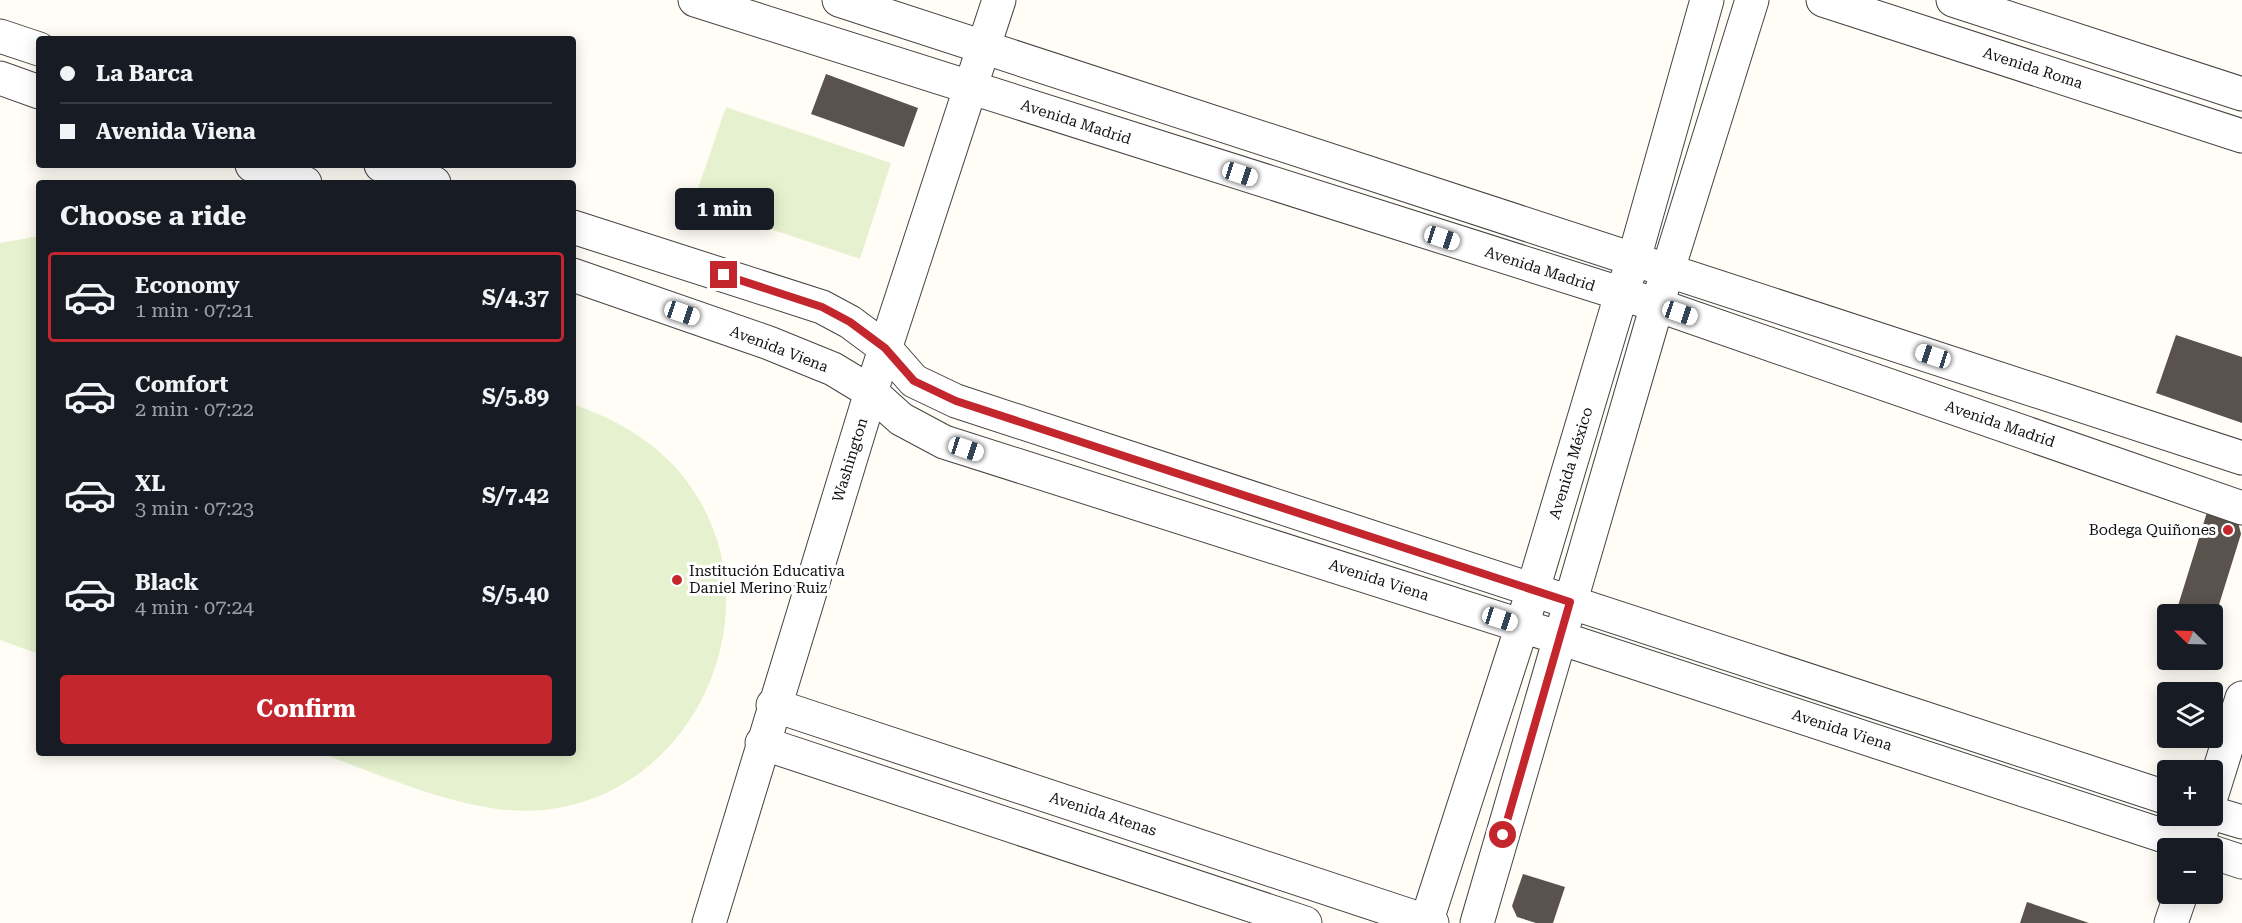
<!DOCTYPE html>
<meta charset="utf-8">
<style>
:root{--surface:#171b24;--page:#242831;--text:#f1f3f6;--muted:#9ea1a6;--line:#363941;--accent:#c4262e}
body{margin:0;font-family:"Roboto Serif",serif;background:var(--page);color:var(--text);height:100vh;display:flex;flex-direction:column;font-size:22px;white-space:nowrap}
*{box-sizing:border-box;margin:0}
p{font-size:20px;color:var(--muted)}
.icon{flex:none;width:33px;height:33px;fill:none;stroke:currentColor;stroke-width:2;stroke-linecap:round;stroke-linejoin:round}
.map{position:relative;flex:1;overflow:hidden}
.sheet{position:absolute;left:36px;top:180px;width:540px;height:576px;display:flex;flex-direction:column;background:var(--surface);border-radius:6px;box-shadow:0 3px 15px #0003}
.sheet>*{flex:none}
.guide{position:absolute;left:36px;top:36px;width:540px;height:132px;border-radius:6px;box-shadow:0 3px 15px #0003;display:grid;align-content:center;height:132px;padding:0 24px;background:var(--surface)}
.needle{width:39px;rotate:293deg}
.fabs{position:absolute;left:2157px;top:604px;display:grid;gap:12px}
.fabs a{display:grid;place-items:center;width:66px;height:66px;border-radius:6px;background:var(--surface);box-shadow:0 3px 15px #0003;font-size:30px}
.end{position:absolute;width:27px;height:27px;margin:-14px;border:8px solid #c4262e;background:#fff;box-shadow:0 0 0 3px #fff}
.from{border-radius:50%}
.bubble{position:absolute;height:42px;border-radius:6px;background:var(--surface);box-shadow:0 3px 15px #0003;font-size:20px;font-weight:700;line-height:42px;text-align:center}
.car{position:absolute;width:18px;height:36px;margin:-18px -9px;border-radius:8px;box-shadow:0 0 4px 2px #0007;background:linear-gradient(#fff 24%,#345 0 40%,#fff 0 76%,#345 0 86%,#fff 0)}
.guide b{display:flex;align-items:center;gap:21px;height:57px;font-size:22px}
.guide b+b{border-top:2px solid var(--line)}
.guide i{width:15px;height:15px;background:var(--text)}
ul{padding:0;list-style:none}
li{display:flex;align-items:center;gap:18px;height:90px;margin:0 12px 9px;padding:0 12px;border:3px solid transparent;border-radius:6px}
li div{flex:1}
li b{display:block;font-size:22px}
li em{font-style:normal;font-weight:700}
li.on{border-color:var(--accent)}
li>.icon{width:54px;height:54px;stroke-width:1.5}
h2{padding:0 24px;font-size:27px;line-height:72px}
.action{display:flex;gap:12px;margin-top:auto;padding:12px 24px}
.action a{flex:1;height:69px;border-radius:6px;background:var(--accent);color:#fff;font-size:24px;font-weight:700;line-height:69px;text-align:center}
.map>svg:first-child{display:block}
.pitch{fill:#e6f2cf}
.building{fill:#5a524d}
.lines{fill:none;stroke-linecap:round;stroke-linejoin:round}
.minor-casing{stroke:#444;stroke-width:35}
.minor{stroke:#fff;stroke-width:33}
.route{stroke:#c4262e;stroke-width:8}
.poi-dot{fill:#c4262e;stroke:#fff;stroke-width:2}
.labels{text-anchor:middle;dominant-baseline:central;stroke-width:6;stroke-linejoin:round;paint-order:stroke}
.street-label{font-size:15px;fill:#111;stroke:#fff}
.poi-label{font-size:15px;fill:#111;stroke:#fff;text-anchor:end}
</style>
<div class="map">
<svg width="2242" height="923" viewBox="0 0 2242 923">
<rect width="100%" height="100%" fill="#fffdf5"/>
<!-- pitch -->
<path class="pitch" d="M726,107L891,163L860,259L693,203Z
M39,236V654L0,640V243Z
M573,404C612,418 648,437 676,468C785,590 705,794 543,810C472,817 387,777 320,753H573Z"/>
<!-- building -->
<path class="building" d="M826,74L918,108L904,147L811,114Z
M2176,335L2242,357V423L2156,393Z
M2208,509L2237,518L2241,534L2213,624L2212,615H2195L2177,609Z
M1523,874L1565,887L1553,923H1536L1517,917L1512,906Z
M2027,902L2089,923H2020Z"/>
<g class="lines">
<!-- minor casing -->
<g class="minor-casing">
<path id="minor" d="M695,0L1657,305L2242,508
M839,0L2242,458
M1823,0L2242,136
M1953,0L2242,94
M0,36L39,49
M0,78L39,92
M252,165L305,183
M381,165L434,183
M573,227L822,307L850,322L885,348L914,381L956,401L2168,798
M573,275L769,343L833,369L871,392L901,419L944,442L1560,638L2204,849
M773,705L1432,923
M762,743L1305,923
M2212,794L2242,698
M2212,813L2242,822
M2196,849L2206,816
M2212,852L2242,862
M709,923L871,392L999,0
M1426,923L1522,626L1621,295L1634,259L1707,0
M1477,923L1657,305L1752,0
M2171,923L2181,894"/>
</g>
<!-- minor -->
<use href="#minor" class="minor"/>
</g>
<g class="lines">
<!-- route -->
<path class="route" d="M724,275L822,307L850,322L885,348L914,381L956,401L1570,602L1503,835"/>
</g>
<!-- markers -->
<g class="poi-dot">
<circle cx="2228" cy="530" r="6"/>
<circle cx="677" cy="580" r="6"/>
</g>
<g class="labels">
<!-- street labels -->
<g class="street-label">
<text transform="translate(2033 68) rotate(18)">Avenida Roma</text>
<text transform="translate(1076 122) rotate(18)">Avenida Madrid</text>
<text transform="translate(1540 269) rotate(18)">Avenida Madrid</text>
<text transform="translate(779 349) rotate(21)">Avenida Viena</text>
<text transform="translate(2000 424) rotate(19)">Avenida Madrid</text>
<text transform="translate(850 460) rotate(-73)">Washington</text>
<text transform="translate(1571 463) rotate(-73)">Avenida México</text>
<text transform="translate(1379 580) rotate(18)">Avenida Viena</text>
<text transform="translate(1842 730) rotate(18)">Avenida Viena</text>
<text transform="translate(1103 814) rotate(18)">Avenida Atenas</text>
</g>
<!-- poi labels -->
<g class="poi-label">
<text x="2216" y="530">Bodega Quiñones</text>
<text x="689" y="571" text-anchor="start">Institución Educativa<tspan x="689" dy="17">Daniel Merino Ruiz</tspan></text>
</g>
</g>
</svg>
<div class="fabs">
<a><svg class="needle" viewBox="-14 -14 28 28"><path d="M0-13l5 13h-10z" fill="#e53935"/><path d="M0 13l5-13h-10z" fill="#9ea1a6"/></svg></a>
<a><svg class="icon" aria-label="layers" viewBox="0 0 24 24"><path d="M12 4l9 5-9 5-9-5zM3 14l9 5 9-5"/></svg></a>
<a>+</a>
<a>−</a>
</div>
<i class="end from" style="left:1503px;top:835px"></i>
<i class="end" style="left:724px;top:275px"></i>
<div class="bubble" style="left:675px;top:188px;width:99px">1 min</div>
<i class="car" style="left:1240px;top:174px;rotate:108deg"></i>
<i class="car" style="left:1442px;top:238px;rotate:108deg"></i>
<i class="car" style="left:682px;top:313px;rotate:109deg"></i>
<i class="car" style="left:1680px;top:313px;rotate:109deg"></i>
<i class="car" style="left:1933px;top:356px;rotate:288deg"></i>
<i class="car" style="left:966px;top:449px;rotate:108deg"></i>
<i class="car" style="left:1500px;top:619px;rotate:108deg"></i>
<div class="guide">
<b><i class="from"></i>La Barca</b>
<b><i></i>Avenida Viena</b>
</div>
<section class="sheet">
<h2>Choose a ride</h2>
<ul>
<li class="on"><svg class="icon" aria-label="car" viewBox="0 0 24 24"><path d="M5 17H2v-5l4-1 3-4h7l3 4 3 1v5h-3M9 17h6M6 11h13"/><circle cx="7" cy="17" r="2"/><circle cx="17" cy="17" r="2"/></svg><div><b>Economy</b><p>1 min · 07:21</p></div><em>S/4.37</em></li>
<li><svg class="icon" aria-label="car" viewBox="0 0 24 24"><path d="M5 17H2v-5l4-1 3-4h7l3 4 3 1v5h-3M9 17h6M6 11h13"/><circle cx="7" cy="17" r="2"/><circle cx="17" cy="17" r="2"/></svg><div><b>Comfort</b><p>2 min · 07:22</p></div><em>S/5.89</em></li>
<li><svg class="icon" aria-label="car" viewBox="0 0 24 24"><path d="M5 17H2v-5l4-1 3-4h7l3 4 3 1v5h-3M9 17h6M6 11h13"/><circle cx="7" cy="17" r="2"/><circle cx="17" cy="17" r="2"/></svg><div><b>XL</b><p>3 min · 07:23</p></div><em>S/7.42</em></li>
<li><svg class="icon" aria-label="car" viewBox="0 0 24 24"><path d="M5 17H2v-5l4-1 3-4h7l3 4 3 1v5h-3M9 17h6M6 11h13"/><circle cx="7" cy="17" r="2"/><circle cx="17" cy="17" r="2"/></svg><div><b>Black</b><p>4 min · 07:24</p></div><em>S/5.40</em></li>
</ul>
<div class="action"><a>Confirm</a></div>
</section>
</div>
